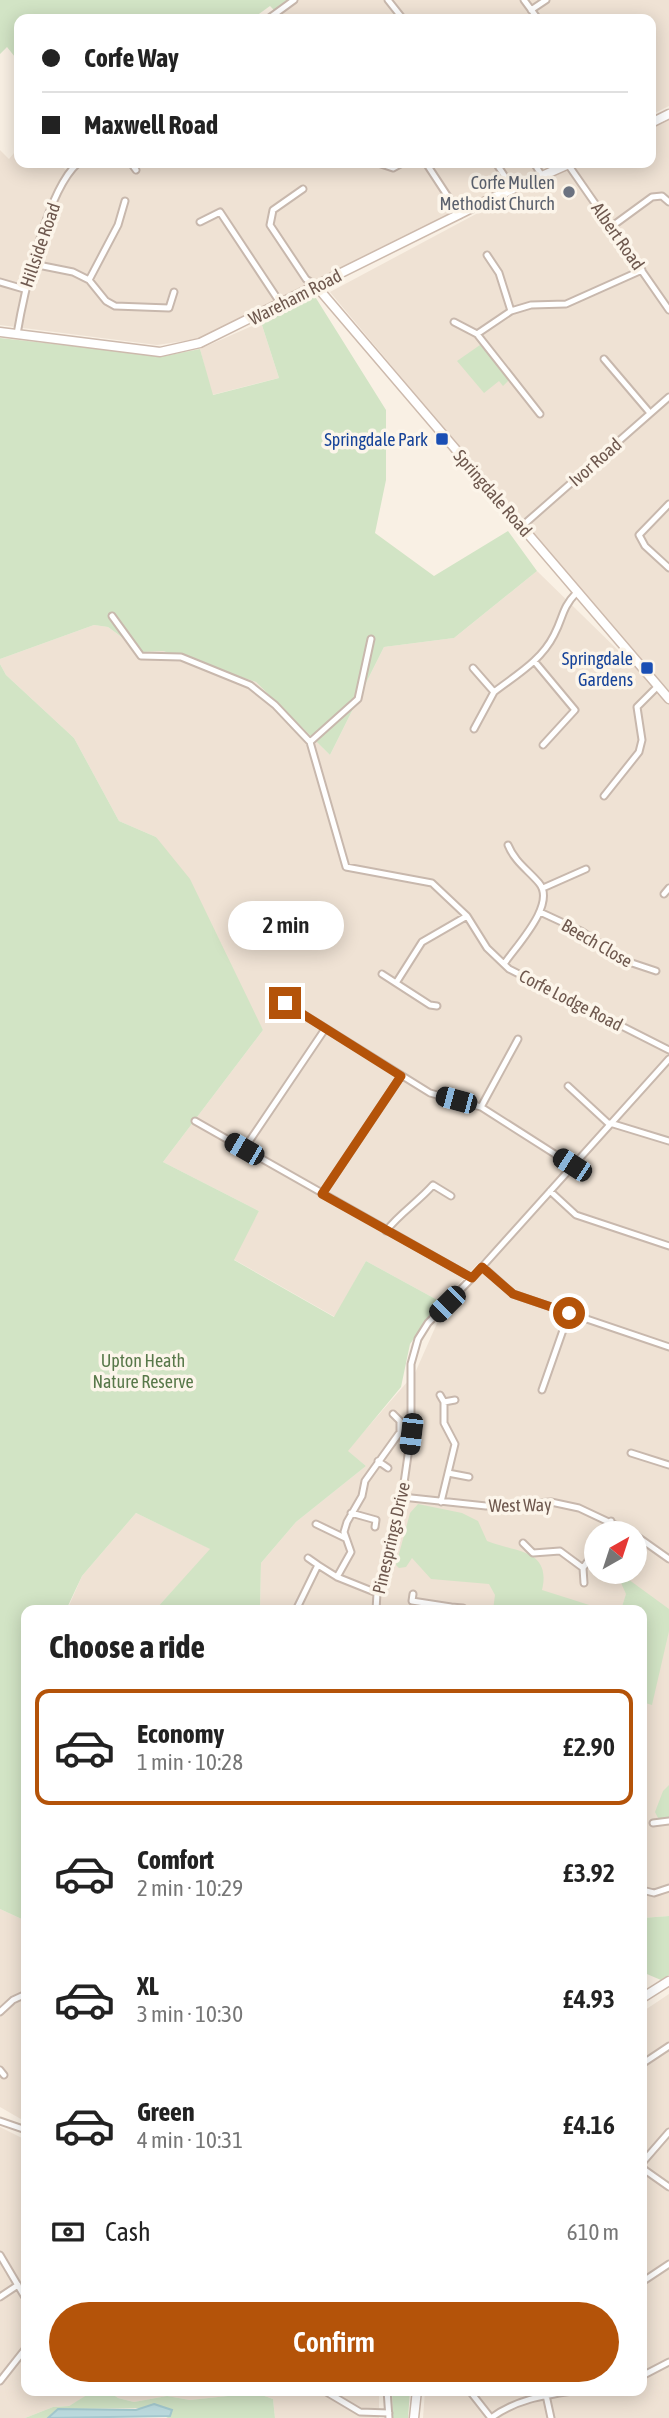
<!DOCTYPE html>
<meta charset="utf-8">
<style>
:root{--surface:#fff;--page:#f2f2f2;--text:#222;--muted:#767676;--line:#e0e0e0;--accent:#b45309}
body{margin:0;font-family:"Asap Condensed",sans-serif;background:var(--page);color:var(--text);height:100vh;display:flex;flex-direction:column;font-size:26px;white-space:nowrap}
*{box-sizing:border-box;margin:0}
p{font-size:23px;color:var(--muted)}
.icon{flex:none;width:38px;height:38px;fill:none;stroke:currentColor;stroke-width:2;stroke-linecap:round;stroke-linejoin:round}
.map{position:relative;flex:1;overflow:hidden}
.sheet{position:absolute;left:21px;top:1605px;width:626px;height:791px;display:flex;flex-direction:column;background:var(--surface);border-radius:14px;box-shadow:0 4px 18px #0003}
.sheet>*{flex:none}
.guide{position:absolute;left:14px;top:14px;width:642px;height:154px;border-radius:14px;box-shadow:0 4px 18px #0003;display:grid;align-content:center;height:154px;padding:0 28px;background:var(--surface)}
.needle{width:46px;rotate:39deg}
.buttons{position:absolute;left:584px;top:1521px;display:grid;gap:14px}
.buttons a{display:grid;place-items:center;width:63px;height:63px;border-radius:50%;background:var(--surface);box-shadow:0 4px 18px #0003;font-size:35px}
.end{position:absolute;width:32px;height:32px;margin:-16px;border:9px solid #b45309;background:#fff;box-shadow:0 0 0 4px #fff}
.from{border-radius:50%}
.bubble{position:absolute;height:49px;border-radius:24px;background:var(--surface);box-shadow:0 4px 18px #0003;font-size:23px;font-weight:600;line-height:49px;text-align:center}
.car{position:absolute;width:21px;height:42px;margin:-21px -10px;border-radius:9px;box-shadow:0 0 5px 2px #0007;background:linear-gradient(#222 24%,#8ab4d8 0 40%,#222 0 76%,#8ab4d8 0 86%,#222 0)}
.guide b{display:flex;align-items:center;gap:24px;height:66px;font-size:26px}
.guide b+b{border-top:2px solid var(--line)}
.guide i{width:18px;height:18px;background:var(--text)}
ul{padding:0;list-style:none}
li{display:flex;align-items:center;gap:21px;height:116px;margin:0 14px 10px;padding:0 14px;border:4px solid transparent;border-radius:14px}
li div{flex:1}
li b{display:block;font-size:26px}
li em{font-style:normal;font-weight:600}
li.on{border-color:var(--accent)}
li>.icon{width:63px;height:63px;stroke-width:1.5}
h2{padding:0 28px;font-size:32px;line-height:84px}
.pay{display:flex;align-items:center;gap:18px;height:77px;padding:0 28px;font-size:26px}
.pay p{margin-inline-start:auto}
.button{display:flex;gap:14px;margin-top:auto;padding:14px 28px}
.button a{flex:1;height:80px;border-radius:42px;background:var(--accent);color:#fff;font-size:28px;font-weight:600;line-height:80px;text-align:center}
.map>svg:first-child{display:block}
.residential{fill:#efe2d4;fill-rule:evenodd}
.green{fill:#d2e4c5}
.water{fill:#bcdbdf;stroke:#a4c9cf;stroke-width:2}
.lines{fill:none;stroke-linecap:round;stroke-linejoin:round}
.street-casing{stroke:#c8b8ad;stroke-width:9}
.secondary-casing{stroke:#cdbaad;stroke-width:11}
.street{stroke:#fff;stroke-width:5}
.secondary{stroke:#fff;stroke-width:8}
.route{stroke:#b45309;stroke-width:9}
.worship-dot{fill:#6b7280;stroke:#fcf5ea;stroke-width:2.5}
.transit-dot{fill:#1a4fb4;stroke:#fcf5ea;stroke-width:2.5}
.labels{text-anchor:middle;dominant-baseline:central;stroke-width:7;stroke-linejoin:round;paint-order:stroke}
.worship-label{font-size:18px;fill:#5b616d;stroke:#fcf5ea;text-anchor:end}
.street-label{font-size:18px;fill:#6e584e;stroke:#fcf5ea}
.transit-label{font-size:18px;fill:#164399;stroke:#fcf5ea;text-anchor:end}
.park-label{font-size:18px;fill:#58784a;stroke:#fcf5ea}
</style>
<div class="map">
<svg width="669" height="2418" viewBox="0 0 669 2418">
<rect width="100%" height="100%" fill="#f9f0e4"/>
<!-- residential -->
<path class="residential" d="M289,0H669V106L651,115V19H264Z
M669,120V698L330,292L491,206L581,163H651V129Z
M19,147V163H57L66,170L75,163H555L198,339L157,345L0,325V150L9,159Z
M261,322L279,378L212,395L200,349Z
M537,571L669,700V1916L642,1918V1610H260L261,1563L296,1522L366,1466L347,1451L415,1373L438,1321L564,1175L441,1302L366,1261L335,1317L233,1259L259,1211L163,1162L263,1030L156,837L119,821L74,738L6,675L0,664V659L94,625L108,627L142,652L163,651L256,682L330,755L384,647L454,638ZM597,1533H635V1572H597Z
M136,1513L211,1549L155,1610H67L82,1576Z
M0,1909L26,1921V2122L0,2107Z
M669,1994V2418H423L425,2391L642,2390V2012Z
M0,2127L26,2140V2390L95,2391L69,2406L53,2407L25,2418H0Z
M108,2391H379V2418H275L273,2399L256,2393L190,2400L167,2396L134,2402L118,2398Z"/>
<!-- green -->
<path class="green" d="M0,0H289L275,11L270,6L252,19H19V62L7,47L0,54Z
M314,295L386,410V480L375,533L434,576L508,531L537,571L454,638L384,647L330,755L256,682L163,651L142,652L108,627L94,625L0,659V338L164,356L200,349L213,395L279,378L261,322Z
M480,345L510,379L503,386L499,381L484,393L457,361Z
M0,664L6,675L74,738L119,821L156,837L190,879L263,1030L163,1162L259,1211L234,1260L334,1317L366,1261L441,1302L410,1344L401,1387L348,1451L366,1466L296,1522L261,1563L260,1610H155L210,1549L136,1513L82,1576L66,1610H26V1921L0,1909Z
M418,1504L462,1513L478,1521L487,1541C513,1552 552,1548 542,1590L605,1610H493L495,1595L489,1584L431,1579L412,1558L406,1567L399,1568L396,1565L410,1513Z
M617,1574H621L669,1609V1631L652,1705L642,1702V1610H621L626,1594Z
M669,1785V1819L659,1820L655,1812L663,1791Z
M669,1916V1975L661,1980L642,1972V1918Z
M95,2390L108,2391L118,2398L134,2402L167,2396L190,2400L256,2393L273,2399L275,2418H168L148,2408L58,2409L48,2418H25L53,2407L69,2406Z
M392,2391H410L408,2418H393Z"/>
<!-- water -->
<path class="water" d="M154,2404L172,2410L170,2416L48,2418L58,2409L136,2410Z"/>
<g class="lines">
<!-- street casing -->
<g class="street-casing">
<path id="street" d="M388,0L403,19
M524,0L538,19
M531,10L546,0
M268,19L294,0
M131,163L136,170
M378,163L393,168L402,163
M426,163L460,215
M496,163L513,189
M534,163L542,176
M567,163L669,310
M303,189L273,210L270,225L306,279L316,286
M200,222L220,212L281,304
M611,227L652,197L662,196L669,202
M487,255L499,273L511,311L531,305L566,304L642,270
M33,264L73,272L89,280L106,301L115,306L169,308L174,292
M89,280L118,225L125,201
M0,282L24,289
M454,322L477,334L540,414
M17,334C24,293 47,190 78,163
M477,334L511,311
M604,359L650,413
M669,504L639,535L645,546L669,568
M521,527L669,397
M112,616L141,656L181,657L250,685L275,705L310,742
M371,639L358,699L310,742L346,867L432,883L467,916L487,948L509,969L669,1050
M535,662L575,710L543,745
M473,668L494,692C516,675 541,661 554,635C564,616 561,609 577,592
M474,729L494,692
M604,796L639,752L642,740L637,707L657,687
M543,888L586,869
M664,894L669,888
M540,912L581,931L629,962L656,971
M504,964C516,946 557,904 539,883C528,870 515,862 508,845
M382,974L430,1005L437,1006
M396,983L422,942L467,916
M285,1003L430,1093L481,1107L572,1165
M568,1086L609,1124
M481,1107L518,1039
M195,1121L472,1278
M610,1123L669,1141
M244,1149L325,1029
M550,1191L576,1215L669,1246
M322,1194L401,1076
M386,1231C400,1213 418,1202 433,1185L451,1196
M483,1267L513,1294L669,1347
M542,1390L569,1313
M440,1395L444,1402V1423L455,1444L441,1502
M444,1402L455,1400
M631,1453L669,1465
M378,1461L388,1468
M448,1473L469,1477
M402,1497L486,1506L551,1502L579,1508L632,1533
M351,1513L376,1520L375,1527
M316,1524L345,1538
M604,1533L611,1521
M635,1535L669,1559
M523,1543L533,1553L560,1551L583,1568
M308,1558L318,1565
M337,1577L351,1552L344,1532L347,1522L362,1496L365,1481L400,1432V1421L393,1414
M584,1583L583,1568L597,1548
M413,1594L412,1601L451,1607V1610
M451,1607L463,1608
M296,1610L318,1565L337,1577L377,1593
M376,1610L377,1593L402,1497L411,1434V1364L418,1339L428,1323L472,1278L669,1059
M653,1823L669,1821
M642,1890L654,1893L669,1888
M0,2012L13,2000L26,1994
M642,2064L669,2046
M0,2070L4,2075
M0,2121L26,2130
M642,2163L669,2132
M642,2168L669,2187
M0,2255L26,2299
M642,2282L669,2264
M0,2297L18,2285
M642,2376L669,2362
M0,2381L26,2348
M323,2390L360,2412L389,2413
M387,2390L389,2418
M469,2390L491,2418
M546,2395L551,2418
M491,2418C518,2398 547,2395 580,2390"/>
</g>
<!-- secondary casing -->
<g class="secondary-casing">
<path id="secondary" d="M651,123L669,114
M317,287L669,699
M0,332L160,352L200,343L486,201L571,163
M642,1998L669,1981
M414,2418L417,2390"/>
</g>
<!-- street -->
<use href="#street" class="street"/>
<!-- secondary -->
<use href="#secondary" class="secondary"/>
</g>
<g class="lines">
<!-- route -->
<path class="route" d="M285,1003L401,1076L322,1194L472,1278L482,1267L513,1294L569,1313"/>
</g>
<!-- markers -->
<circle class="worship-dot" cx="569" cy="192" r="7"/>
<g class="transit-dot">
<rect x="435" y="432" width="14" height="14" rx="3.5"/>
<rect x="640" y="661" width="14" height="14" rx="3.5"/>
</g>
<g class="labels">
<!-- worship labels -->
<g class="worship-label">
<text x="555" y="182">Corfe Mullen<tspan x="555" dy="21">Methodist Church</tspan></text>
</g>
<!-- street labels -->
<g class="street-label">
<text transform="translate(618 236) rotate(55)">Albert Road</text>
<text transform="translate(40 245) rotate(-71)">Hillside Road</text>
<text transform="translate(295 297) rotate(-27)">Wareham Road</text>
<text transform="translate(595 462) rotate(-41)">Ivor Road</text>
<text transform="translate(493 493) rotate(49)">Springdale Road</text>
<text transform="translate(597 943) rotate(30)">Beech Close</text>
<text transform="translate(571 1000) rotate(27)">Corfe Lodge Road</text>
<text transform="translate(520 1505) rotate(-1)">West Way</text>
<text transform="translate(391 1538) rotate(-77)">Pinesprings Drive</text>
</g>
<!-- transit labels -->
<g class="transit-label">
<text x="428" y="439">Springdale Park</text>
<text x="633" y="658">Springdale<tspan x="633" dy="21">Gardens</tspan></text>
</g>
<!-- park labels -->
<g class="park-label">
<text x="143" y="1360">Upton Heath<tspan x="143" dy="21">Nature Reserve</tspan></text>
</g>
</g>
</svg>
<div class="buttons">
<a><svg class="needle" viewBox="-14 -14 28 28"><path d="M0-13l5 13h-10z" fill="#e53935"/><path d="M0 13l5-13h-10z" fill="#767676"/></svg></a>
</div>
<i class="end from" style="left:569px;top:1313px"></i>
<i class="end" style="left:285px;top:1003px"></i>
<div class="bubble" style="left:228px;top:901px;width:116px">2 min</div>
<i class="car" style="left:456px;top:1100px;rotate:285deg"></i>
<i class="car" style="left:244px;top:1149px;rotate:300deg"></i>
<i class="car" style="left:572px;top:1165px;rotate:303deg"></i>
<i class="car" style="left:447px;top:1304px;rotate:225deg"></i>
<i class="car" style="left:411px;top:1434px;rotate:187deg"></i>
<div class="guide">
<b><i class="from"></i>Corfe Way</b>
<b><i></i>Maxwell Road</b>
</div>
<section class="sheet">
<h2>Choose a ride</h2>
<ul>
<li class="on"><svg class="icon" aria-label="car" viewBox="0 0 24 24"><path d="M5 17H2v-5l4-1 3-4h7l3 4 3 1v5h-3M9 17h6M6 11h13"/><circle cx="7" cy="17" r="2"/><circle cx="17" cy="17" r="2"/></svg><div><b>Economy</b><p>1 min · 10:28</p></div><em>£2.90</em></li>
<li><svg class="icon" aria-label="car" viewBox="0 0 24 24"><path d="M5 17H2v-5l4-1 3-4h7l3 4 3 1v5h-3M9 17h6M6 11h13"/><circle cx="7" cy="17" r="2"/><circle cx="17" cy="17" r="2"/></svg><div><b>Comfort</b><p>2 min · 10:29</p></div><em>£3.92</em></li>
<li><svg class="icon" aria-label="car" viewBox="0 0 24 24"><path d="M5 17H2v-5l4-1 3-4h7l3 4 3 1v5h-3M9 17h6M6 11h13"/><circle cx="7" cy="17" r="2"/><circle cx="17" cy="17" r="2"/></svg><div><b>XL</b><p>3 min · 10:30</p></div><em>£4.93</em></li>
<li><svg class="icon" aria-label="car" viewBox="0 0 24 24"><path d="M5 17H2v-5l4-1 3-4h7l3 4 3 1v5h-3M9 17h6M6 11h13"/><circle cx="7" cy="17" r="2"/><circle cx="17" cy="17" r="2"/></svg><div><b>Green</b><p>4 min · 10:31</p></div><em>£4.16</em></li>
</ul>
<div class="pay"><svg class="icon" aria-label="cash" viewBox="0 0 24 24"><path d="M3 7h18v10H3z"/><circle cx="12" cy="12" r="2"/></svg>Cash<p>610 m</p></div>
<div class="button"><a>Confirm</a></div>
</section>
</div>
